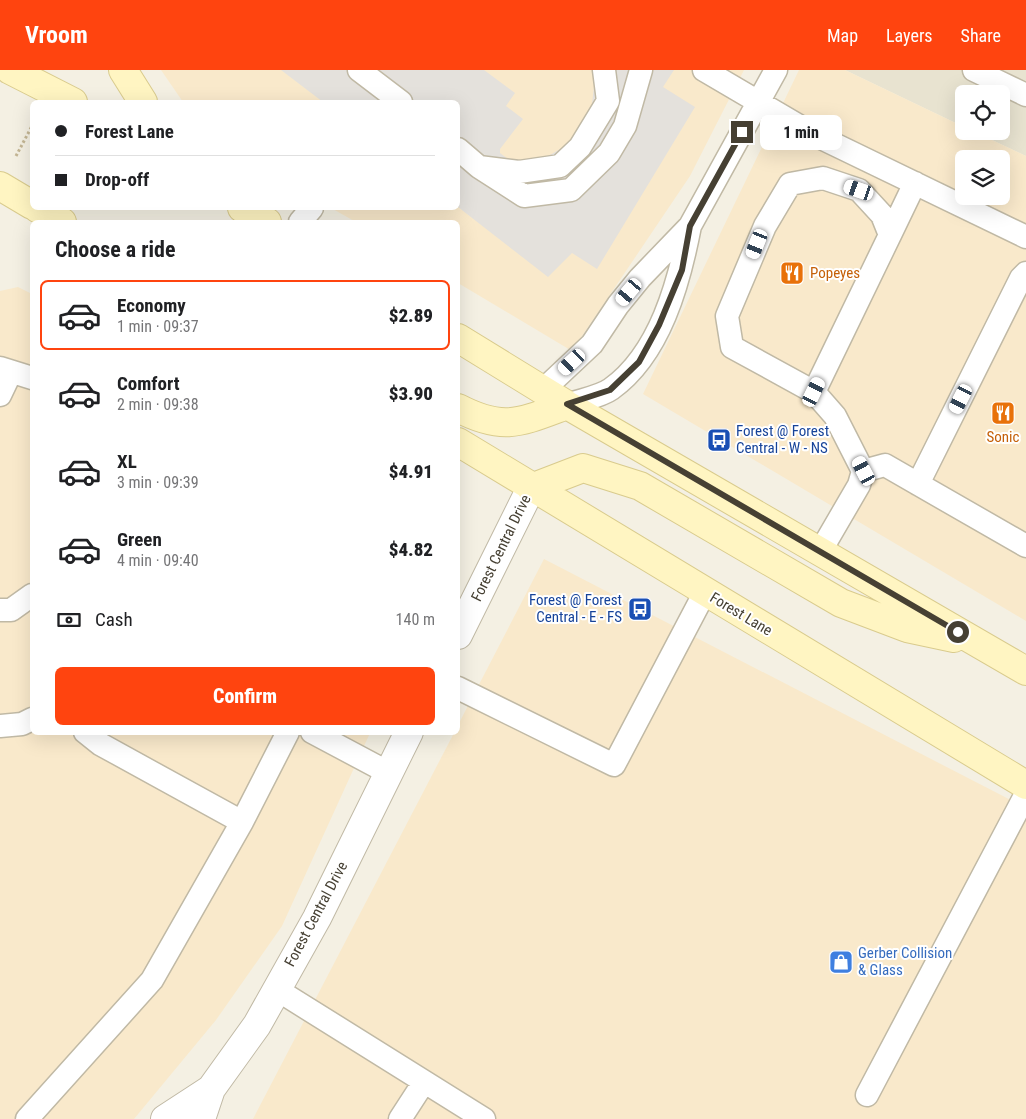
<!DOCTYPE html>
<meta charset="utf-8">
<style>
:root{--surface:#fff;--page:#f2f2f2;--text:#202124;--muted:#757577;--line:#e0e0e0;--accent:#ff440f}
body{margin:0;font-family:"Roboto Condensed",sans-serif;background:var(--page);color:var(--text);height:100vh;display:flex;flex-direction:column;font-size:19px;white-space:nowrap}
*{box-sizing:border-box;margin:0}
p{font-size:16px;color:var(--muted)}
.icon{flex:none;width:28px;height:28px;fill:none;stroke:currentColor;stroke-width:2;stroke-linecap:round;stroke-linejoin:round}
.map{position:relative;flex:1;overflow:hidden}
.drawer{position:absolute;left:30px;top:150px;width:430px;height:515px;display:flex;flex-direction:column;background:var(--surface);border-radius:8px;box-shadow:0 5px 20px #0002}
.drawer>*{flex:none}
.hud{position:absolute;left:30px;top:30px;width:430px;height:110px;border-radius:8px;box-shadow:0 5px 20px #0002;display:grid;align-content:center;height:110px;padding:0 25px;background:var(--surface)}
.fabs{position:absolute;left:955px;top:15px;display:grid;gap:10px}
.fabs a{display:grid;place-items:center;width:55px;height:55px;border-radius:8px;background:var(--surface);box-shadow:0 5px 20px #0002;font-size:25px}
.end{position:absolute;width:22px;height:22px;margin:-11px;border:6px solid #464033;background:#fff;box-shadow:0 0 0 2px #fff}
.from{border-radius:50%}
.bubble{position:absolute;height:35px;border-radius:8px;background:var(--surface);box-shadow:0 5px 20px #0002;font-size:16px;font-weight:800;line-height:35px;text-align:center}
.car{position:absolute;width:15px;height:30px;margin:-15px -8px;border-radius:6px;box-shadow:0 0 4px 1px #0007;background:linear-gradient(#fff 24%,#345 0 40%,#fff 0 76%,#345 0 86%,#fff 0)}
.hud b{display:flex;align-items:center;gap:18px;height:48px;font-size:19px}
.hud b+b{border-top:1px solid var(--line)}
.hud i{width:12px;height:12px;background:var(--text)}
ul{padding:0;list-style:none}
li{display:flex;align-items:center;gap:15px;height:70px;margin:0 10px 8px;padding:0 15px;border:2px solid transparent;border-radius:8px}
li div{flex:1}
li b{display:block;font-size:19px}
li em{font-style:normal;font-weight:800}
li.on{border-color:var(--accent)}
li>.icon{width:45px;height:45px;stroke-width:1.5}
h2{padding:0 25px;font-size:22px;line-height:60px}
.pay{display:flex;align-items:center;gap:12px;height:55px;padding:0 25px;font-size:19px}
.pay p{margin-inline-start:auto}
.primary-button{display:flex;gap:10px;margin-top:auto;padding:10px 25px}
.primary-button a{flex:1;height:58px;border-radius:8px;background:var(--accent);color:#fff;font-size:20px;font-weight:800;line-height:58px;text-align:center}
header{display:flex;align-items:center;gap:30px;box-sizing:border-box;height:70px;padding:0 25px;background:var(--accent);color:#fff}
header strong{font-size:24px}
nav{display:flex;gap:28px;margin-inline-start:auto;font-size:18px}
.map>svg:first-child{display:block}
.residential{fill:#e8e3d0}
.commercial{fill:#f9e9cb;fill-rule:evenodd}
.parking{fill:#e4e1dc}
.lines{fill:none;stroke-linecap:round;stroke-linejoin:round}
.service-casing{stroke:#c0b9a5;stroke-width:25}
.minor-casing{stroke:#c0b9a5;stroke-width:30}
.secondary-casing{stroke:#d9cb8d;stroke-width:30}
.path{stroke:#c4b694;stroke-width:3;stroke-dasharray:2.5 2.5;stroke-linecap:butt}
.service{stroke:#fff;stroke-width:22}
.minor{stroke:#fff;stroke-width:28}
.secondary{stroke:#fff5c2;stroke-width:28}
.route{stroke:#464033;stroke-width:6}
.labels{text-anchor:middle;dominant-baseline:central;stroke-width:4;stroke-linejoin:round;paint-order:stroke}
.food-label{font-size:15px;fill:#c56008;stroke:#fff;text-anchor:start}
.transit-label{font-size:15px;fill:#164399;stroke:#fff;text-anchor:start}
.street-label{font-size:15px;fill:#464033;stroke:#fff}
.shop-label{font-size:15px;fill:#366cbe;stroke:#fff;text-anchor:start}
</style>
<header>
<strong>Vroom</strong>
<nav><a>Map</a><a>Layers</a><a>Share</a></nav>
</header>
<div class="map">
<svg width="1026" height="1049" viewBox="0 0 1026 1049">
<rect width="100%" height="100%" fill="#f4f0e3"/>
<!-- residential -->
<path class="residential" d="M845,0H1026V86L973,61H1001V24H964V57Z"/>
<!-- commercial -->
<path class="commercial" d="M161,0H744L690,106L572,281L458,213V152H356L331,138H458V32H183Z
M799,0H845L964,57V61H973L1026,86V551L643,324ZM964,89H1001V126H964Z
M18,217L32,224V662L370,663L282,856L216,950L134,1049H0V221Z
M544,489L1026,738V1049H253L454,663L458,662V655Z"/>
<!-- parking -->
<path class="parking" d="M281,0H484L515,23L506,36L523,49L500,79V83L508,89L518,91L543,89L562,78L573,68L592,34L595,7L594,0H674L663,17L695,37L597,199L572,183L548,207L458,137V32H323Z"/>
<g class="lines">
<!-- service casing -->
<g class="service-casing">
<path id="service" d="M359,0L401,32
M704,0L811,63L1026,167
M974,0L1026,25
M458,79L479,97L519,102L560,96L580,77L608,31L604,0
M479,97L524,126L571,120L609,83L625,56L641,0
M300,152L312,138
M890,165L915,113
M0,298L32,308
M543,320L592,274L618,235L640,208L690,156L776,0
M814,322L890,165L882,145L859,120L823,108L790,114L765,156L727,246L732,277L814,322L835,346L863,401L859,415L820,482
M0,325L11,302
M567,335C580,330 600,327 611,319C660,284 679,213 690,156
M863,401L885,395L1026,476
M918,414L1021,208L1026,203
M0,540H11L32,525
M458,618L614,695L705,522
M0,656L22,654L32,649
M85,662L100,674L242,752
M312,662L389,703
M276,919L484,1049
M867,1025L1026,724
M27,1049L152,910L242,752L288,662
M400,1049L424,1012"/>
</g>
<!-- minor casing -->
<g class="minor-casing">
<path id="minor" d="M458,565L531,418
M165,1049L211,1019
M201,1049L211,1019L257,955L317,848L409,662"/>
</g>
<!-- secondary casing -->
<g class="secondary-casing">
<path id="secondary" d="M10,0L73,32
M123,0L143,32
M0,116L32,135
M37,138L62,152
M242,138L267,152
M458,268L567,335L1026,601
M458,338C504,362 521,352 567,335
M458,372L1026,715
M531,418L583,398L640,416L841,533L907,558L954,568"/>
</g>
<!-- path -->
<path class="path" d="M16,86L32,56"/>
<!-- service -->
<use href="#service" class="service"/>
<!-- minor -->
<use href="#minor" class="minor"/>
<!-- secondary -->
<use href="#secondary" class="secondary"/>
</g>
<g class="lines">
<!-- route -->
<path class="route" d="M742,62L690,156L682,200L659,255L639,292L610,320L567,334L958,562"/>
</g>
<!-- icons -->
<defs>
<g id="restaurant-square" transform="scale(1.25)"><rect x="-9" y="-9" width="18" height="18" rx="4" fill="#e8710a" stroke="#fff"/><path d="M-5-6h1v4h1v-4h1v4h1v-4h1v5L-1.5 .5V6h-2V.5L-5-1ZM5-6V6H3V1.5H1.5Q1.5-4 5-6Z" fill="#fff"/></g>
<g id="bus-square" transform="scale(1.25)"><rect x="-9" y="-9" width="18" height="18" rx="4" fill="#1a4fb4" stroke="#fff"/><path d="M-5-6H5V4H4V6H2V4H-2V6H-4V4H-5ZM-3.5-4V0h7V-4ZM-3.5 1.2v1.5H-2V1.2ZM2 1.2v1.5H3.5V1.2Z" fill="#fff"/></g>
<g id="shop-square" transform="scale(1.25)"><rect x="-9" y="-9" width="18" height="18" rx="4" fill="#3f7fe0" stroke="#fff"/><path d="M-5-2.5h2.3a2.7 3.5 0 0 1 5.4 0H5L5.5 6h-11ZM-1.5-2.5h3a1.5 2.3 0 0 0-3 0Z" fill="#fff"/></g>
</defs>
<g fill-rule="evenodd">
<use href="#restaurant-square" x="792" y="203"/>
<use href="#restaurant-square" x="1003" y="343"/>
<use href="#bus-square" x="719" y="370"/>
<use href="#bus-square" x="640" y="539"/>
<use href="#shop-square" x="841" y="892"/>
</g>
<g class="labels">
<!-- food labels -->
<g class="food-label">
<text x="810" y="203">Popeyes</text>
<text x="1003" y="367" text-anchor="middle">Sonic</text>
</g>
<!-- transit labels -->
<g class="transit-label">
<text x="736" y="361">Forest @ Forest<tspan x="736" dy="17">Central - W - NS</tspan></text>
<text x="622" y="530" text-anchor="end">Forest @ Forest<tspan x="622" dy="17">Central - E - FS</tspan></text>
</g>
<!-- street labels -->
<g class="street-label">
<text transform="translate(501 478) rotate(-64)">Forest Central Drive</text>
<text transform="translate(741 544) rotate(31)">Forest Lane</text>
<text transform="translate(316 844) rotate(-62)">Forest Central Drive</text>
</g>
<!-- shop labels -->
<g class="shop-label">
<text x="858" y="883">Gerber Collision<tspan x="858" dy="17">&amp; Glass</tspan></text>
</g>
</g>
</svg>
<div class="fabs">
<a><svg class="icon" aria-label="locate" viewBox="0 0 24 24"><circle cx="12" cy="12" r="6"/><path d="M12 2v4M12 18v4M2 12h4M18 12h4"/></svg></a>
<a><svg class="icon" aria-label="layers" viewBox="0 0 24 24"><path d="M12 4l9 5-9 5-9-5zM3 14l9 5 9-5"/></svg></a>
</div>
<i class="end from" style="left:958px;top:562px"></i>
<i class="end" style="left:742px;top:62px"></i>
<div class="bubble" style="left:760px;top:45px;width:82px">1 min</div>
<i class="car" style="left:859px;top:120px;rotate:289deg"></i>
<i class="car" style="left:757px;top:174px;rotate:202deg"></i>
<i class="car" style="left:629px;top:222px;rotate:220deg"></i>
<i class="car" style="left:572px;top:292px;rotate:227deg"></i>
<i class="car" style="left:814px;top:322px;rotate:26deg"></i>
<i class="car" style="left:961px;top:329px;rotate:207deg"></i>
<i class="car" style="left:864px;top:401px;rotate:332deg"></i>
<div class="hud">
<b><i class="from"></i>Forest Lane</b>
<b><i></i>Drop-off</b>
</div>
<section class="drawer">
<h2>Choose a ride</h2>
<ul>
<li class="on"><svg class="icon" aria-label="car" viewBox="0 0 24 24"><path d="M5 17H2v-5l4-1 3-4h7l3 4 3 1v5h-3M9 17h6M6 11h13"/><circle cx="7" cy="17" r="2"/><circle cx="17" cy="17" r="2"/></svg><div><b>Economy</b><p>1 min · 09:37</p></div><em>$2.89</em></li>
<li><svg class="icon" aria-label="car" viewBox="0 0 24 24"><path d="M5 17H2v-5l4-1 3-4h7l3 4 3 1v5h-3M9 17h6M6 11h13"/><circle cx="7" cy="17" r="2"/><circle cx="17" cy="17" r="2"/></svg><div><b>Comfort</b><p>2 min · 09:38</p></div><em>$3.90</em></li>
<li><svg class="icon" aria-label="car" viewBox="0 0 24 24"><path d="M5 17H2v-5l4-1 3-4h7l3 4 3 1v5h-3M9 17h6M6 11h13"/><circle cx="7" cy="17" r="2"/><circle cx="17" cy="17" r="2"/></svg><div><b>XL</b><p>3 min · 09:39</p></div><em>$4.91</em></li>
<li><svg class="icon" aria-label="car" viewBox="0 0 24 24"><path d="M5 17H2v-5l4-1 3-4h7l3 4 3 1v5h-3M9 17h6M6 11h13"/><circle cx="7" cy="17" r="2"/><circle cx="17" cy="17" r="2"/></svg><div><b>Green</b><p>4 min · 09:40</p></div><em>$4.82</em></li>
</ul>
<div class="pay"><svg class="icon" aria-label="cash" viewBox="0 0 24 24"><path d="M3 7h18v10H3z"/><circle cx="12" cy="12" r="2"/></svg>Cash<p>140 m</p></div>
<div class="primary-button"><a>Confirm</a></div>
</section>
</div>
